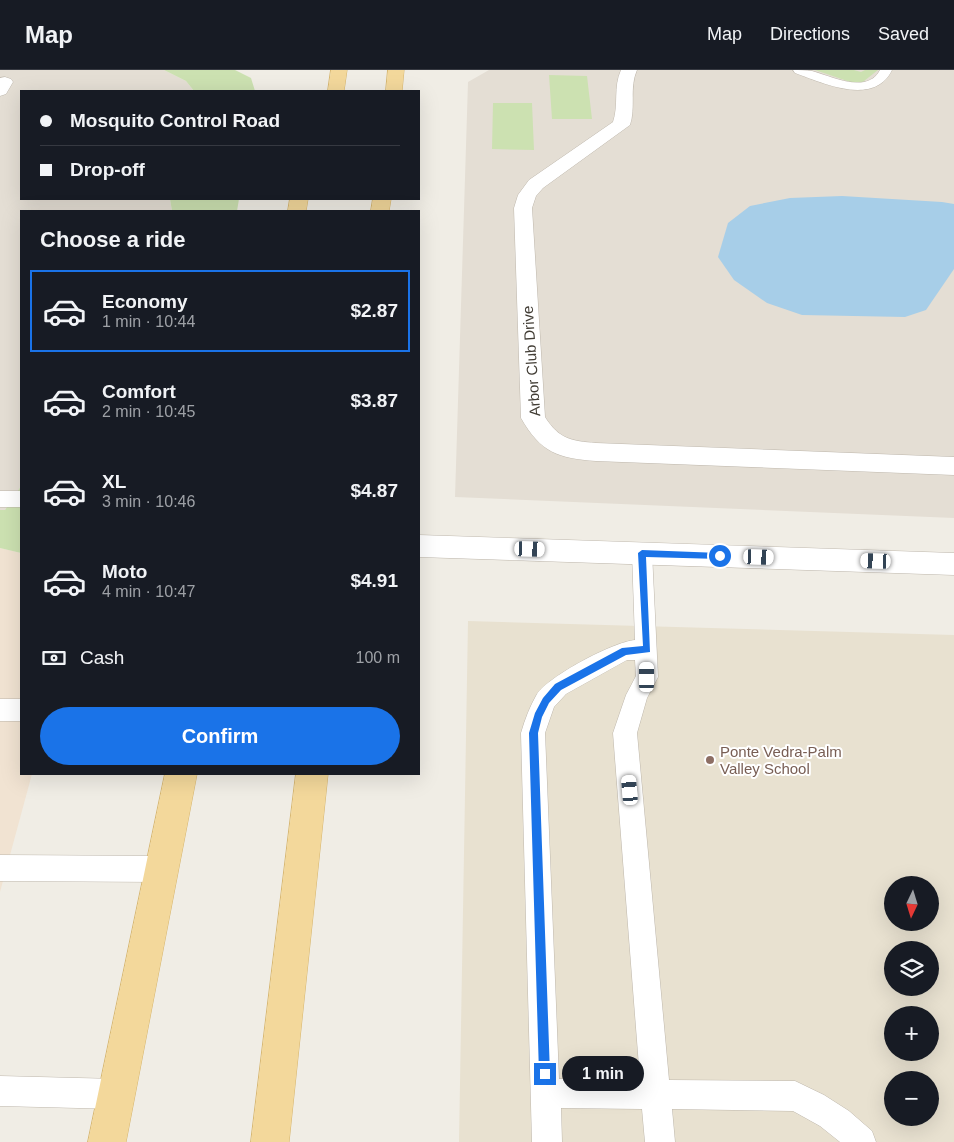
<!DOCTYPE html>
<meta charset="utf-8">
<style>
:root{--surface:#171b24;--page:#20242c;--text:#f1f3f6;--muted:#9ea1a6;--line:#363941;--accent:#1a73e8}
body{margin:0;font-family:Arial,sans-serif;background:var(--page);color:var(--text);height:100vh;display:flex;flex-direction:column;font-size:19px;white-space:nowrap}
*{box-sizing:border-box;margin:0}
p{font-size:16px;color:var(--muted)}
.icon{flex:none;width:28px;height:28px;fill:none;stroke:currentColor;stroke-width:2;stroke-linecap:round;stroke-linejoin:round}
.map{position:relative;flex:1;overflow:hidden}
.panel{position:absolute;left:20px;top:140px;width:400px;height:565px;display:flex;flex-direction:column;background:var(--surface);border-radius:0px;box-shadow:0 5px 20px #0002}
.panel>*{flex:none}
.top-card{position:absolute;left:20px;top:20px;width:400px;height:110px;border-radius:0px;box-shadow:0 5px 20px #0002;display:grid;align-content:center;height:110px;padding:0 20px;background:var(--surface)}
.needle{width:32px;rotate:184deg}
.fabs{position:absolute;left:884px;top:806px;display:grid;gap:10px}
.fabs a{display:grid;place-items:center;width:55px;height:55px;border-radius:50%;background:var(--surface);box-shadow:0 5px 20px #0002;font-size:25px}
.end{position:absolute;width:22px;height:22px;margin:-11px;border:6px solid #1a73e8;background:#fff;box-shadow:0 0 0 2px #fff}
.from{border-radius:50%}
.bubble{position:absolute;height:35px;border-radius:18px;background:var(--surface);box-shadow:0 5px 20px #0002;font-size:16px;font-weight:600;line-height:35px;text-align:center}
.car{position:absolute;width:15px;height:30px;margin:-15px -8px;border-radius:6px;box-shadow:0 0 4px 1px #0007;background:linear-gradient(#fff 24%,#345 0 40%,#fff 0 76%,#345 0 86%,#fff 0)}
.top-card b{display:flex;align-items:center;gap:18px;height:48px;font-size:19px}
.top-card b+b{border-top:1px solid var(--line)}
.top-card i{width:12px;height:12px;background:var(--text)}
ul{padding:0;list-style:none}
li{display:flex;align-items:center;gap:15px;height:82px;margin:0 10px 8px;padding:0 10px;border:2px solid transparent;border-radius:0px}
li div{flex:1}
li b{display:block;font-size:19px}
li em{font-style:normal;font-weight:600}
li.selected{border-color:var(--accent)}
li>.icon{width:45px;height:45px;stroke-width:1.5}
h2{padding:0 20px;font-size:22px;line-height:60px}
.pay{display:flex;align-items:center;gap:12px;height:55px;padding:0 20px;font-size:19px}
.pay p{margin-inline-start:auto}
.button{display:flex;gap:10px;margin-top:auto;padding:10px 20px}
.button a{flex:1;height:58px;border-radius:30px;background:var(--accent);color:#fff;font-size:20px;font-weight:600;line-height:58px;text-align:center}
header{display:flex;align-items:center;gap:30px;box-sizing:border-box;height:70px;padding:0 25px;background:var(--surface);border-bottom:1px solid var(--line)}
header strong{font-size:24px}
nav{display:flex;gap:28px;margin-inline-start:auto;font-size:18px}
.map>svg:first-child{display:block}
.residential{fill:#e4ded4}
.commercial{fill:#f1e3d2}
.education{fill:#e8e1d0;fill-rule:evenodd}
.green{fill:#cce1b1}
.water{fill:#a7cee8}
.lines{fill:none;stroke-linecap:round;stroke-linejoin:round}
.lane-casing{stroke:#beb7ac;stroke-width:1}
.street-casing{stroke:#beb7ac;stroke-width:1}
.primary-casing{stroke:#d6b56d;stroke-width:1}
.lane{fill:#fff;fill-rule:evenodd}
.street{fill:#fff;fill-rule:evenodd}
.primary{fill:#f3d89b;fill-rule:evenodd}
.route{fill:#1a73e8}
.education-dot{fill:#8d6e63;stroke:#fff;stroke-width:2}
.labels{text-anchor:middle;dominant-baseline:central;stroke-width:4;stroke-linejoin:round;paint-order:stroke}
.street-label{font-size:15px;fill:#423d35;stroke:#fff}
.education-label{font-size:15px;fill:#785e54;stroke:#fff;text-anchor:start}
</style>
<header>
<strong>Map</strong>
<nav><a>Map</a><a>Directions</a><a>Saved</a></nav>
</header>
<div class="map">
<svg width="954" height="1072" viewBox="0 0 954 1072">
<rect width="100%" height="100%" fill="#f0ede5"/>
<!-- residential -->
<path class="residential" d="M0,0H164L186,11L194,21H21V129H170L172,141H21V416L5,440H0Z
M489,0H954V448L455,427L468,12Z"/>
<!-- commercial -->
<path class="commercial" d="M0,478L21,483V704H32L0,822Z"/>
<!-- education -->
<path class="education" d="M468,551L954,565V1072H459ZM892,815H930V852H892ZM892,880H930V918H892ZM892,945H930V982H892ZM892,1010H930V1048H892Z"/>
<!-- green -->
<path class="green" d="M164,0H235L251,8L255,21H194L186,11Z
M815,0H854L861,2L865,0H878L859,15Z
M549,5L587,6L592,49H552Z
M493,33H532L534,80L492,79Z
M170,129H239L237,141H172Z
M21,416V483L0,478V440H5Z"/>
<!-- water -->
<path class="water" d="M842,126L942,132L954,134V199L926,240L905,247L802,245L767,233L734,210L718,187L728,153L750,136L790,128Z"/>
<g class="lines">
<!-- lane casing -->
<g class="lane-casing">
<path id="lane" d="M793,0C799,0 806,0 812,1C831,6 867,25 880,0H892C874,37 823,13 795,3Z
M0,421H21V437H0Z
M642,475L649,477L652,483L658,607L647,628L637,663L669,1010L795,1011L824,1025L849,1041L872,1061L876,1072H840L820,1056L793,1041L672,1039L675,1072H645L642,1039L561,1038L562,1072H532L521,663C525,649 530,636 537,624C549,606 613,572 635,570L632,483L635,477ZM627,590H635L636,606L626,625L613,663L640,1009H559L545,663L554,637L566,624Z
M0,629H21V651H0Z
M0,785L162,786L171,790L175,799L171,808L162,812L0,811Z
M0,1006L117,1009L127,1014L132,1024L127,1034L117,1039L0,1036Z"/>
</g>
<!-- street casing -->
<g class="street-casing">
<path id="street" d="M621,0H637C629,18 636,37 630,55L543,118L536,126L532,138L545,347C559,369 571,371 596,373L954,387V405L596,391C558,388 541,383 521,348L514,138L518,125L529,110L613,52C619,35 613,17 621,0Z
M5,7L11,9L13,12L6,24L0,26V8Z
M419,465L954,483V505L419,487Z"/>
</g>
<!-- primary casing -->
<g class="primary-casing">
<path id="primary" d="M331,0H347L344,21H328Z
M388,0H404L402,21H386Z
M290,129H308L306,141H288Z
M373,129H391L389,141H371Z
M165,704H197L126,1072H88Z
M296,704H328L289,1072H251Z"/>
</g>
<!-- lane -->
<use href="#lane" class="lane"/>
<!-- street -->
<use href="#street" class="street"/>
<!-- primary -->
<use href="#primary" class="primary"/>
</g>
<!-- route -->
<path class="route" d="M642,480L720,483L724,486L720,489L646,487L650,582L626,585L561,620L549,633L542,647L538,663L550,1004L549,1008L545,1010L541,1008L539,1004L529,663L535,643L543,628L555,614L622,578L643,576L638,483Z"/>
<!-- markers -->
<circle class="education-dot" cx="710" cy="690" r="5"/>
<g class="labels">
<!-- street labels -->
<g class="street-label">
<text transform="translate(531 291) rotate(-94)">Arbor Club Drive</text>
</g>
<!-- education labels -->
<g class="education-label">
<text x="720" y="681">Ponte Vedra-Palm<tspan x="720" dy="17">Valley School</tspan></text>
</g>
</g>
</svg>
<div class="fabs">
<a><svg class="needle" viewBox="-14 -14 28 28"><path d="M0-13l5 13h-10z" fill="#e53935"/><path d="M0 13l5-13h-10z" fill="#9ea1a6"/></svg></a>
<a><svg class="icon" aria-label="layers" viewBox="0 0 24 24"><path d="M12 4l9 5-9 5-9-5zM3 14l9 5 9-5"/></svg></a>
<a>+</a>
<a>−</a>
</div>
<i class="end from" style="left:720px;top:486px"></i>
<i class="end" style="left:545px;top:1004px"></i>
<div class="bubble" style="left:562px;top:986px;width:82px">1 min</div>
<i class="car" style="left:530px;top:479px;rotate:92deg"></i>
<i class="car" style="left:759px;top:487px;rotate:92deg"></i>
<i class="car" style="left:876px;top:491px;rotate:272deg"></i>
<i class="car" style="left:647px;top:607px;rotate:0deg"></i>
<i class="car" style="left:630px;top:720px;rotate:355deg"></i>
<div class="top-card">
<b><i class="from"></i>Mosquito Control Road</b>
<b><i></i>Drop-off</b>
</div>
<section class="panel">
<h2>Choose a ride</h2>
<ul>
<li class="selected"><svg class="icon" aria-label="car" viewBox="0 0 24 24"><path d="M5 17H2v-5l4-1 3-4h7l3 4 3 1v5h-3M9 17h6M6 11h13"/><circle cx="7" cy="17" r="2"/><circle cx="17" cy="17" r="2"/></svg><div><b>Economy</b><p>1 min · 10:44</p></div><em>$2.87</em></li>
<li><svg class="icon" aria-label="car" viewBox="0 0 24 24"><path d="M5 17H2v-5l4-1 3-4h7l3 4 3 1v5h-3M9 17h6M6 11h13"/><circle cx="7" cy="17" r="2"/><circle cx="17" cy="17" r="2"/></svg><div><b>Comfort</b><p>2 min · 10:45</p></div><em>$3.87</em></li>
<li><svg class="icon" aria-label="car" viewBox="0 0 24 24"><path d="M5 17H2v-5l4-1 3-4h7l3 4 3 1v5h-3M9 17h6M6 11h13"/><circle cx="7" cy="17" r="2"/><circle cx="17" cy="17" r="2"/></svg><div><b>XL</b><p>3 min · 10:46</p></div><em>$4.87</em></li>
<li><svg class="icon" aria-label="car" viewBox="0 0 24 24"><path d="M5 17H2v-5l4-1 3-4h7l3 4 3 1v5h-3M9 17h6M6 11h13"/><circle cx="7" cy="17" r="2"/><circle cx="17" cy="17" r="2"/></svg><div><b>Moto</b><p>4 min · 10:47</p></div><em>$4.91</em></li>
</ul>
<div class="pay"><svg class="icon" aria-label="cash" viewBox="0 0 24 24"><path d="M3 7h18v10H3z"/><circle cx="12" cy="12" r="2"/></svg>Cash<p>100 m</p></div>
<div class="button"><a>Confirm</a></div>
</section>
</div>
